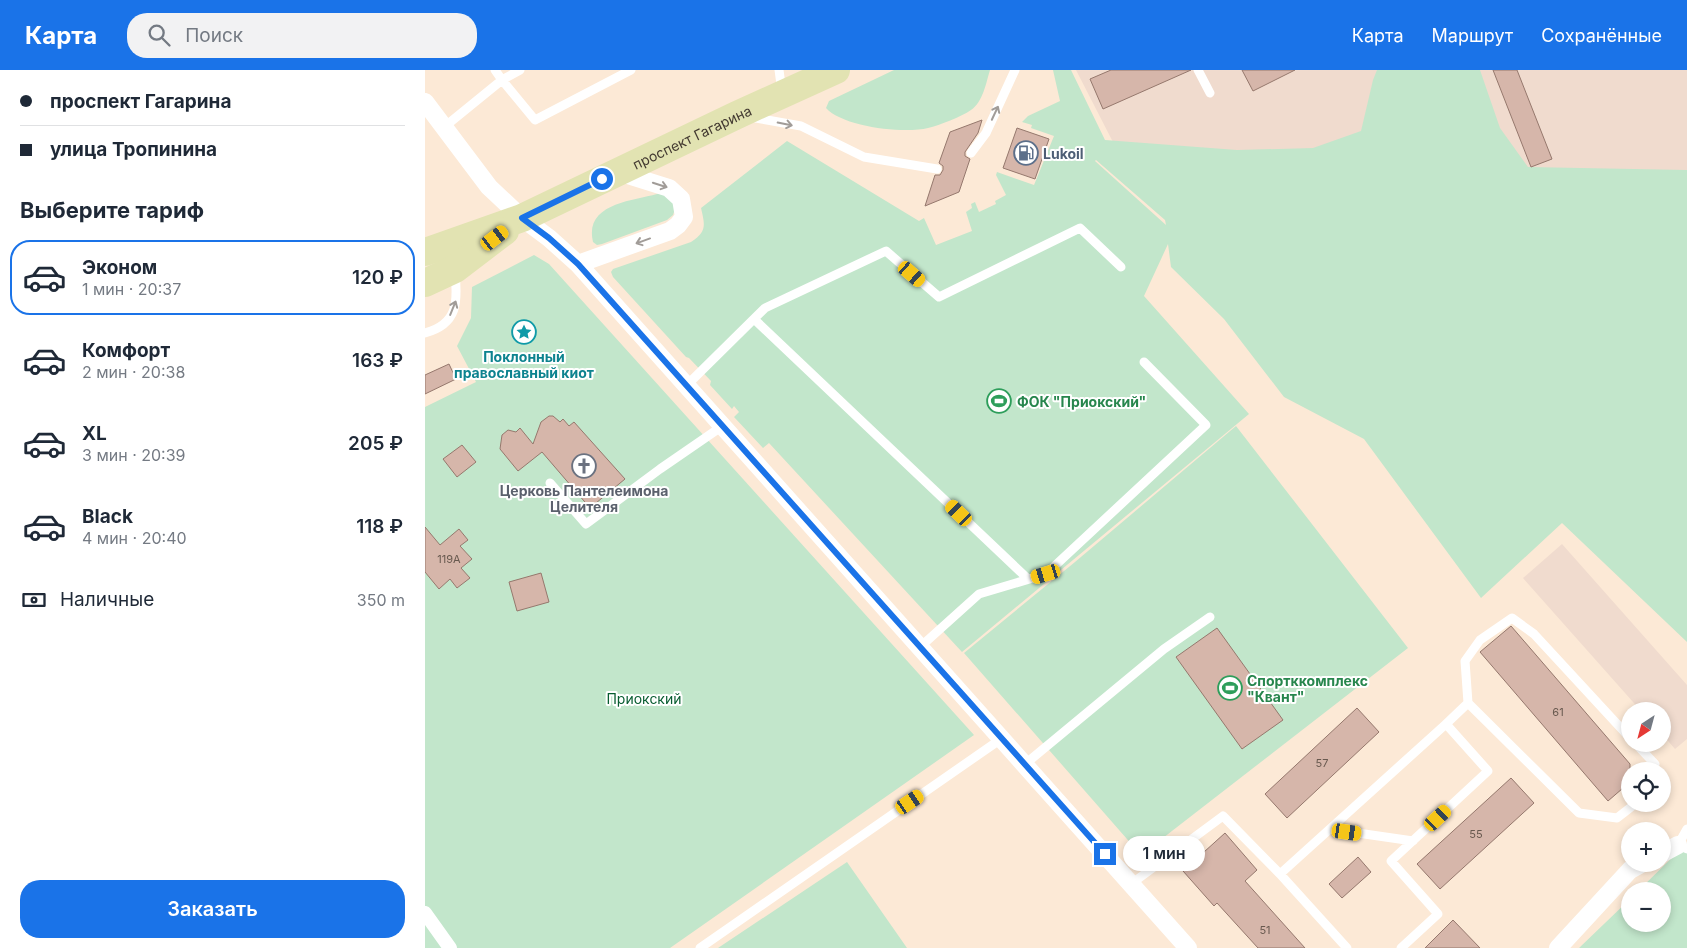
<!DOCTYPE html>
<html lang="ru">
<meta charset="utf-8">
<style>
:root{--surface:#fff;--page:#f2f2f3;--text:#1f2937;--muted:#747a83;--line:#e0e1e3;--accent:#1a73e8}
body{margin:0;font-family:Inter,sans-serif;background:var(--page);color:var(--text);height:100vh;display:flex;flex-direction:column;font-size:19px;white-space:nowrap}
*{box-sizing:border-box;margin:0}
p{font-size:16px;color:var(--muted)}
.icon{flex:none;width:28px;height:28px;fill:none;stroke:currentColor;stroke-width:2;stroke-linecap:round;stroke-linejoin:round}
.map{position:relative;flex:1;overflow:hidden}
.drawer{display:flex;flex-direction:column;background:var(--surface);width:425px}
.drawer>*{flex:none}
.top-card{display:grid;align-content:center;height:110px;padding:0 20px;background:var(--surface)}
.needle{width:32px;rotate:216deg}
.tools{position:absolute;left:1196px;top:632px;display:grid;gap:10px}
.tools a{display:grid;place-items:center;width:50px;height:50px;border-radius:50%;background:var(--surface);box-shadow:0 2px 8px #0003;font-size:25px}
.end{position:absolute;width:22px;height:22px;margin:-11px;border:6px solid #1a73e8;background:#fff;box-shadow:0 0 0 2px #fff}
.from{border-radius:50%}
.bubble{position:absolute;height:35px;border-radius:18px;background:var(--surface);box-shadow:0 2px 8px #0003;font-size:16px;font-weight:600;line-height:35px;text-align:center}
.car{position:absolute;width:15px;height:30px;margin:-15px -8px;border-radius:6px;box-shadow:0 0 4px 1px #0007;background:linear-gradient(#f5c518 24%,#345 0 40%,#f5c518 0 76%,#345 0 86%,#f5c518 0)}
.top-card b{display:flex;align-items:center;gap:18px;height:48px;font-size:19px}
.top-card b+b{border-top:1px solid var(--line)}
.top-card i{width:12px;height:12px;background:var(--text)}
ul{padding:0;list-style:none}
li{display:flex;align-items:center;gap:15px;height:75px;margin:0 10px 8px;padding:0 10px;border:2px solid transparent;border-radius:20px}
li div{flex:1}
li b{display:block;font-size:19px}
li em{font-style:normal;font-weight:600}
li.selected{border-color:var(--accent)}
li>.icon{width:45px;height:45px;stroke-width:1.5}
h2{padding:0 20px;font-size:22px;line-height:60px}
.pay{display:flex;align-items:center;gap:12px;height:55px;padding:0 20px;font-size:19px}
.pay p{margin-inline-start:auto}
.button{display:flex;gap:10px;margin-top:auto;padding:10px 20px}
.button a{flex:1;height:58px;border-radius:20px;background:var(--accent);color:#fff;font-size:20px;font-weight:600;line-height:58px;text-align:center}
header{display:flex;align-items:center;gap:30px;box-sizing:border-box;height:70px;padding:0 25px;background:var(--accent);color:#fff}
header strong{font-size:24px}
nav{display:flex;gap:28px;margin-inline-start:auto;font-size:18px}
.search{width:350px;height:45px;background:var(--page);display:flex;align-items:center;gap:12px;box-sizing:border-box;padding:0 18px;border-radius:20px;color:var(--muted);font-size:19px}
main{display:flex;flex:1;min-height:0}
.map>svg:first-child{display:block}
.industrial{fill:#f0dbce}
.green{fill:#c2e6cb;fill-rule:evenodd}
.building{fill:#d6b6aa;stroke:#95786d}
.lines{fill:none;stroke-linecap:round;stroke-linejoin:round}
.service{stroke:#fff;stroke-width:9}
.pedestrian{stroke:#fff;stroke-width:14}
.minor{stroke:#fff;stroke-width:18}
.primary{stroke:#e2e3b2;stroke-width:28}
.oneway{stroke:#a19c98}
.route{stroke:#1a73e8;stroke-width:6}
.labels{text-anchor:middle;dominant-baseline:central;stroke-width:4;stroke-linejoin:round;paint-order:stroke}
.number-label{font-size:11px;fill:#68594f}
.street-label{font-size:14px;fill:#433a31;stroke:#fff}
.service-label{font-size:14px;font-weight:bold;fill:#4e5e75;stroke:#fff;text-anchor:start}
.culture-label{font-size:14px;font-weight:bold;fill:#0d838f;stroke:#fff}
.leisure-label{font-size:14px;font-weight:bold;fill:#27864d;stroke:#fff;text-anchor:start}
.worship-label{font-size:14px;font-weight:bold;fill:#5b616d;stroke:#fff}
.park-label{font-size:14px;fill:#075c30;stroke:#fff}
</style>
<header>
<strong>Карта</strong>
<div class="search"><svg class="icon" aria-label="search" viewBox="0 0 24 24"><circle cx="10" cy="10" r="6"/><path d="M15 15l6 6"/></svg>Поиск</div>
<nav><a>Карта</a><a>Маршрут</a><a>Сохранённые</a></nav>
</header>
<main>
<section class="drawer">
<div class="top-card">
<b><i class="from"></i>проспект Гагарина</b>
<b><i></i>улица Тропинина</b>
</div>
<h2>Выберите тариф</h2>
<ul>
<li class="selected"><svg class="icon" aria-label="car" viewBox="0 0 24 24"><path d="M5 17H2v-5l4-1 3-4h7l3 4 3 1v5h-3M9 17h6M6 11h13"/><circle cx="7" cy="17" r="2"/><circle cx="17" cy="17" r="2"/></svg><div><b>Эконом</b><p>1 мин · 20:37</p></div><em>120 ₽</em></li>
<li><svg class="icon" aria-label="car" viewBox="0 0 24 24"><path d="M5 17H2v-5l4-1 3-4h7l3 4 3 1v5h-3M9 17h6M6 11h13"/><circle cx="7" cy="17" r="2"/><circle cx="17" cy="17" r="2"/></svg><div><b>Комфорт</b><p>2 мин · 20:38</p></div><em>163 ₽</em></li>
<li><svg class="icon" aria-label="car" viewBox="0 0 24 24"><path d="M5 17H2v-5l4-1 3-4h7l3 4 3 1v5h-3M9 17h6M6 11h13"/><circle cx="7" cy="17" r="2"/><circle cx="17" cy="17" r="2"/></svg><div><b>XL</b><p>3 мин · 20:39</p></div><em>205 ₽</em></li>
<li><svg class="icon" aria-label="car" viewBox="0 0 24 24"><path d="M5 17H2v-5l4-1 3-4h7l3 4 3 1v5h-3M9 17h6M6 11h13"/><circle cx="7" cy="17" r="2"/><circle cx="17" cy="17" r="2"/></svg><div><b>Black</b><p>4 мин · 20:40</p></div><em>118 ₽</em></li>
</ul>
<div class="pay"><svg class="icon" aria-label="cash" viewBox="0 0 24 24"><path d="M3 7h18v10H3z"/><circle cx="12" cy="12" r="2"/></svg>Наличные<p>350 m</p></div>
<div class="button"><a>Заказать</a></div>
</section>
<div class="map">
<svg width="1262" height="878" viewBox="0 0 1262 878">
<rect width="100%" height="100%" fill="#fce9d6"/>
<!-- industrial -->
<path class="industrial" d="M651,0H1262V109L690,76Z
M1137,474L1262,615V669L1250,679L1238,665V641H1216L1098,508Z"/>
<!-- green -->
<path class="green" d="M469,0H565C561,13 558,32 546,40C536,47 515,55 503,58C479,64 418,57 401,38L404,31Z
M628,0H646L680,70L812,80L888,78L936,61L948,10L952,0H1055L1075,58L1103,97L1262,100V572L1137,453L1056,528L939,369L859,327L799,249L746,197L743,174L719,226L824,344L537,582L344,373L338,378L309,347L314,342L309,336L307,339L285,315L286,311L264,288L261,287L188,207L186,202L188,199L266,172C282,162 280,155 276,138L362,71L494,151L499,148L511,175L547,161L541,142L547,138L546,134L550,132L554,142L571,134L570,131L581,125L571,105L572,102L609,115L629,66L606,58L607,55L597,52L603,46L635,31ZM671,90L740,150L741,155L670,91Z
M232,124C244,123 247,129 250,139L248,145L242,150L177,174L172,175L168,172C159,134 206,131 232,124Z
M109,185L124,194L549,665L245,878H0V337L51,312L32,276L46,248L47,217Z
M811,356L983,578L716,785L539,583L650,492Z
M1262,773V878H1154L1205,829V854H1238V821H1213Z
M422,792L482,878H293Z"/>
<!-- building -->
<path class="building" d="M686,0H766L678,39L665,9Z
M817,0H870L828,21Z
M1068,0H1092L1127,89L1106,97Z
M557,50L553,63L540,82V86L545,89L534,122L500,136L510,105H515L518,100V96L514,93L525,62Z
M592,58L624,69L610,109L578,98Z
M24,294L31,309L0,324V305Z
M124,346H128L135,352L138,349L144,356L149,352L200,409L165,438L117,382L93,401L75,379L77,365L83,360L91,362L95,358L108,374L116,352Z
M37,375L51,392L32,407L18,389Z
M0,457L15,475L34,459L43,470L35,476L47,489L36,498L45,508L32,518L25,509L14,519L0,502Z
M116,503L124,532L92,541L84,512Z
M1086,556L1205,694V712L1183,731L1055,582Z
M792,558L858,650L817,679L751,587Z
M932,638L954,662L862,748L840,724Z
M1086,708L1109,733L1015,819L992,794Z
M800,763L832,800L820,811L880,878H833L792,833L789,836L758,801Z
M933,787L946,802L917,828L904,814Z
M1028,850L1055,878H1000Z"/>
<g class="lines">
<!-- service -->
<path class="service" d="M95,0L77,10L110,50L206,0
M354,0L357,22
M773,0L785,23
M325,47L376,56L439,87L512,99
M18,58L77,10L70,0
M546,83L561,63L590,0
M329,249L603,509
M0,263C33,254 33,232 30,203
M261,316L340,238L461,181L514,227L655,158L696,197
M125,413L161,454L235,399L296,357
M494,578L554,524L621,504L781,355L719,292
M1021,654L1043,633
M1205,668L1109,564L1087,548L1055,570L1040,591L1043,633L1154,743L1192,748L1210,734
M1211,674L1230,694L1228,701
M599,695L739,579L785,547
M905,759L988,771
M1262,759L1253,775L1262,779
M855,804L1021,654L1063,701L966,791L1013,844L976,878
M706,814L798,746L855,804L922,878
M275,878L576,669"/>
<!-- pedestrian -->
<path class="pedestrian" d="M0,843L25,878"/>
<!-- minor -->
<path class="minor" d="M0,32L64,117L97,148L124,168L153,194L763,878
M153,194L245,161L253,155L259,147L256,129L244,118L193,102
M1238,783L1253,775
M1133,878L1205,800L1216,794"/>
<!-- primary -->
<g class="primary">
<path id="s1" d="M0,182L97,148L312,45L411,0"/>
<path d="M0,213L30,199L80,161"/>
</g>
</g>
<!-- one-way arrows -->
<defs><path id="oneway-shaft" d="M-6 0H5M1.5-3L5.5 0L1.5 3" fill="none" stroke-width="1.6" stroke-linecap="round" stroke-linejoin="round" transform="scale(1.25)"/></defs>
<g class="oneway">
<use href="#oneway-shaft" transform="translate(570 43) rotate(-65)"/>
<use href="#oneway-shaft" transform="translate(360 54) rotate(11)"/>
<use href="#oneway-shaft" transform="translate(235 115) rotate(18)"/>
<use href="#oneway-shaft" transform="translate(218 171) rotate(160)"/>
<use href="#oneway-shaft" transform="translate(28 238) rotate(-68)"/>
</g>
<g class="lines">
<!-- route -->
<path class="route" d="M177,109L97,148L124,168L153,194L680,784"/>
</g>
<!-- icons -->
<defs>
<g id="fuel-ring" transform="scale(1.25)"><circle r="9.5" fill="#fff" stroke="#5c6f8a" stroke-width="1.5"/><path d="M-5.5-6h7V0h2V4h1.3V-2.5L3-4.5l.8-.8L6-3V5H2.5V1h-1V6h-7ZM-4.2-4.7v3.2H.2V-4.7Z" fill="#5c6f8a"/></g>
<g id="sight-ring" transform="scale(1.25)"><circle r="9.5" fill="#fff" stroke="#0f9aa8" stroke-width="1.5"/><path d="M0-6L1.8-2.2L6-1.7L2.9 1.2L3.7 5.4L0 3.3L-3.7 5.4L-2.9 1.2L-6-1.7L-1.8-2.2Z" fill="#0f9aa8"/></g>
<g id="stadium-ring" transform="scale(1.25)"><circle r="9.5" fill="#fff" stroke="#2e9e5b" stroke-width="1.5"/><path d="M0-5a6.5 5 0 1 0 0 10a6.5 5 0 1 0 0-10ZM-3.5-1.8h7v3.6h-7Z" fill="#2e9e5b"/></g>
<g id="church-ring" transform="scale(1.25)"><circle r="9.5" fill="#fff" stroke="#6b7280" stroke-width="1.5"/><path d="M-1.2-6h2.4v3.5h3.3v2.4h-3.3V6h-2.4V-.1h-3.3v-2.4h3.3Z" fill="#6b7280"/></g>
</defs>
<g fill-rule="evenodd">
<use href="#fuel-ring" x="601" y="83"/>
<use href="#sight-ring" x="99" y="262"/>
<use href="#stadium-ring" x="574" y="331"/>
<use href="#church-ring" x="159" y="396"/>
<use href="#stadium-ring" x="805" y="618"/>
</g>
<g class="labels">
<!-- number labels -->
<g class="number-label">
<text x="24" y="489">119А</text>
<text x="1133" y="642">61</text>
<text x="897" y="693">57</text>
<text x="1051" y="764">55</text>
<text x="840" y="860">51</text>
</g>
<!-- street labels -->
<g class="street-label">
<text stroke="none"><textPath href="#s1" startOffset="291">проспект Гагарина</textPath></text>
</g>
<!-- service labels -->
<g class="service-label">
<text x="618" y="83">Lukoil</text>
</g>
<!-- culture labels -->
<g class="culture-label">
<text x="99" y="286">Поклонный<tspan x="99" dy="16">православный киот</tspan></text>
</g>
<!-- leisure labels -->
<g class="leisure-label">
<text x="592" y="331">ФОК "Приокский"</text>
<text x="822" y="610">Спортккомплекс<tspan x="822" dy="16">"Квант"</tspan></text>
</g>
<!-- worship labels -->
<g class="worship-label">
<text x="159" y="420">Церковь Пантелеимона<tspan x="159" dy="16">Целителя</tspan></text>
</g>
<!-- park labels -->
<g class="park-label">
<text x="219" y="628">Приокский</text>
</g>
</g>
</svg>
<div class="tools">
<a><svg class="needle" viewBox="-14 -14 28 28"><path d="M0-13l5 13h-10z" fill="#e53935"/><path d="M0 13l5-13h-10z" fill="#747a83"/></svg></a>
<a><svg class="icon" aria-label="locate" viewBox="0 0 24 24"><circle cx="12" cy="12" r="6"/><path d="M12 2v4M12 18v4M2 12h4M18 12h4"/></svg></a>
<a>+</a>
<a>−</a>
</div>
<i class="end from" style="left:177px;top:109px"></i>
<i class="end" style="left:680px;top:784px"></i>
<div class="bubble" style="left:698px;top:766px;width:82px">1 мин</div>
<i class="car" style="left:70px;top:168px;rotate:53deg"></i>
<i class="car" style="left:487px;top:204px;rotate:131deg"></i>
<i class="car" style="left:534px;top:443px;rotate:314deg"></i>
<i class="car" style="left:621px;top:504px;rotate:253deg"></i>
<i class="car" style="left:485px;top:732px;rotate:56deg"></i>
<i class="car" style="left:1013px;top:748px;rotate:47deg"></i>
<i class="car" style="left:922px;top:762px;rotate:98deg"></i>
</div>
</main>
